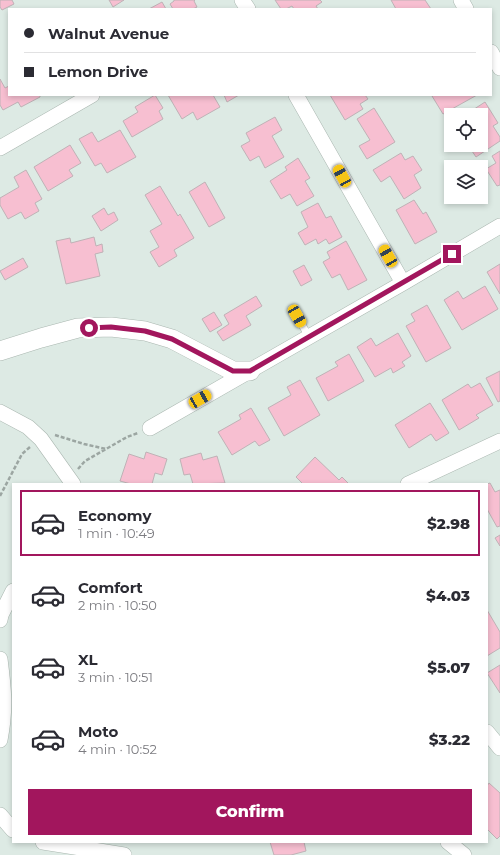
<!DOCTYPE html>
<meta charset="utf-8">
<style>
:root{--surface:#fff;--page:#f7f7f7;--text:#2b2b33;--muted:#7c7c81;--line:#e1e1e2;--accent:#a2165d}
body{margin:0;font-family:Montserrat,sans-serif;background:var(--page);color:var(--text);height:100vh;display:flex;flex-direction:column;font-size:15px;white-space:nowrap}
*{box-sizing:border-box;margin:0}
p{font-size:13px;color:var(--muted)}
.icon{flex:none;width:22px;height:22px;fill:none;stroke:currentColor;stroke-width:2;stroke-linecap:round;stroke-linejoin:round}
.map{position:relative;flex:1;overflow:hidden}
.sheet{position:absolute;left:12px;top:483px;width:476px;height:360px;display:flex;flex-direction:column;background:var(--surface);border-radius:0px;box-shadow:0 2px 6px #0003}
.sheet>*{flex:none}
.banner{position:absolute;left:8px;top:8px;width:484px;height:88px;border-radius:0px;box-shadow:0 2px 6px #0003;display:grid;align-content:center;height:88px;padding:0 16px;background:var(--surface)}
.fabs{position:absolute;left:444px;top:108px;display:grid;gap:8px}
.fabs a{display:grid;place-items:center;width:44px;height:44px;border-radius:0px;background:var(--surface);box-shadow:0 2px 6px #0003;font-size:20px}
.end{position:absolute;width:18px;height:18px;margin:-9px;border:5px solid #a2165d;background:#fff;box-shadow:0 0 0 2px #fff}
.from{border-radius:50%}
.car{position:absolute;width:12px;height:24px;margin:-12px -6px;border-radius:5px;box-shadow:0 0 3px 1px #0007;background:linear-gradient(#f5c518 24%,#345 0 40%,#f5c518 0 76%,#345 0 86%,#f5c518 0)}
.banner b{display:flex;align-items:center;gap:14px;height:38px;font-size:15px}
.banner b+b{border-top:1px solid var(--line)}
.banner i{width:10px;height:10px;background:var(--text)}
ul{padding:7px 0 0;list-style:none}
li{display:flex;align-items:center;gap:12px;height:66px;margin:0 8px 6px;padding:0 8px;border:2px solid transparent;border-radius:0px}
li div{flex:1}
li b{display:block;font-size:15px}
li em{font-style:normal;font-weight:800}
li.current{border-color:var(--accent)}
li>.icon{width:36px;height:36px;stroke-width:1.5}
.button{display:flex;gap:8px;margin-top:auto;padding:8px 16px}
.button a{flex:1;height:46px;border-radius:0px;background:var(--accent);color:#fff;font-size:16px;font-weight:800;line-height:46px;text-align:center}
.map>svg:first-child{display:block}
.building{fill:#f7bfd1;stroke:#bfb2b6}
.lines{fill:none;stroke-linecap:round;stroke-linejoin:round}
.service-casing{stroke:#aab7b0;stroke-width:8}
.minor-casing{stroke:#aab7b0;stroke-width:16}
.tertiary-casing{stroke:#aab7b0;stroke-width:20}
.path{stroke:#9ca6a2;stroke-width:2.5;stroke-dasharray:4 2;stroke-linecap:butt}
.service{stroke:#fff;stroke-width:7}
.minor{stroke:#fff;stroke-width:15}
.tertiary{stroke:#fff;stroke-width:19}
.route{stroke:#a2165d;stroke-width:5}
</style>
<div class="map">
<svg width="500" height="855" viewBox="0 0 500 855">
<rect width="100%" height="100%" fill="#ddeae4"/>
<!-- building -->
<path class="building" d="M0,0H12L14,4L2,10L0,7Z
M109,0H124L113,7Z
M174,0H195L194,1L197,7L193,9H173L170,4L174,1Z
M275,0H320L322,2L316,6L318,9H294L292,6L286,9H281Z
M391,0H425L431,9H396Z
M162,2L166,9H149Z
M0,79L5,88L9,86V95H40V97L21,107L18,102L3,110L0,105Z
M155,95L163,108L159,111L163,119L132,137L123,121L138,112L135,107Z
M168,95H213L220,107L197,120L193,112L182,119Z
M224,95H239L227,102Z
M330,95H365L368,99L360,104L363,109L345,120Z
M434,95H477L443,114L432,96Z
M485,102L498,123L493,126L500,137V141L476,157L468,145H481V115H465Z
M374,108L395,142L367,159L359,146L370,140L357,119Z
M275,117L282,130L272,136L284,157L265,168L259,156L250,161L241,146L250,141L246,133Z
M120,130L136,157L107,173L101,163L95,166L79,139L92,132L98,142Z
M70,145L81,163L69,170L73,176L48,191L34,167Z
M500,151V185L497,186L486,169L496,163L492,156Z
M401,153L405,160L413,156L422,170L414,175L421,188L404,199L390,176L381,182L373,170Z
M298,158L310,178L305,181L314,196L297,206L290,194L281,199L270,181L287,170L285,167Z
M26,170L42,199L35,203L39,211L25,219L21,212L8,219L0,205V198L19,187L14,177Z
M205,182L225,218L209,227L189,192Z
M160,186L178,216L180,214L194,238L174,250L177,256L159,267L150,252L159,247L150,231L162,224L145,195Z
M414,200L423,214L426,212L437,232L415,244L396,210Z
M318,203L326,218L331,216L342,237L329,244L326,239L318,244L316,239L305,245L298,233L308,227L301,212Z
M104,208L108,215L114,212L118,220L101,231L92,216Z
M94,237L96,246L102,244L103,252L95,254L100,276L66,284L56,241L70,238L71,243Z
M346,241L367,280L348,290L340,274L332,278L323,262L330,258L327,252Z
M23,258L28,267L5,280L0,271Z
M500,264V294L487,272Z
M304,265L312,280L301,286L293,271Z
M485,286L498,309L462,330L444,300L458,291L463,299Z
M256,296L262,306L246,316L251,325L223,341L217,332L229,324L224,315Z
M427,305L451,348L426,362L406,326L415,321L411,314Z
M214,312L222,325L210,332L202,319Z
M398,333L411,356L402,362L405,366L393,373L391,368L375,377L357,347L371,338L376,346Z
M349,354L364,381L328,401L316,378L338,366L335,362Z
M500,371V401L498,402L486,378Z
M300,380L320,415L284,436L268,408L291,395L287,387Z
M480,383L493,405L476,415L479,418L459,430L442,400L468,384L471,388Z
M430,403L449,433L436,441L431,434L409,448L395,425Z
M251,408L270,440L259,446L255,441L232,455L218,432L241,419L239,415Z
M146,452L167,459L162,475L155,473L152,484H131L120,481L129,454L144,459Z
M201,453L203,460L217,456L225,483L193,484L190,474L184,475L180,459Z
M315,457L339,480L342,477L349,484H303L296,477Z
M490,483L495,492L500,490V526L497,527L487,509V484Z
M500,535V546L495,538Z
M487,610L500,632V648L487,656Z
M500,665V693L487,673Z
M489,783L500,793V836L497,839L487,829V786Z
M270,842H304L306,851L291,855H274Z"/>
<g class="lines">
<!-- service casing -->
<g class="service-casing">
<path id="service" d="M297,316L309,337"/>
</g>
<!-- minor casing -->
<g class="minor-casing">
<path id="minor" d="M242,0L248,9
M461,0L466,9
M491,52L500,68
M296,95L403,283
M0,148L92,95
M0,412L28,427L41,439L73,484
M150,428L403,283L500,226
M408,484L500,441
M0,620L1,615L13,591
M0,659C4,690 6,709 0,740
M487,732L500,748
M0,815L13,830
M43,842L124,855
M448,842L464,855"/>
</g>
<!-- tertiary casing -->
<g class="tertiary-casing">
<path id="tertiary" d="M0,351L41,338L78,328L111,327L145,331L172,339L233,371H250"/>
</g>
<!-- path -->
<path class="path" d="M55,435L84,444L106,449L127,437L138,433
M78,469L85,461L106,449
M0,496L22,454L30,447"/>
<!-- service -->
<use href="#service" class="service"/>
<!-- minor -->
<use href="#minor" class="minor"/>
<!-- tertiary -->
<use href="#tertiary" class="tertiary"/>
</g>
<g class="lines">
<!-- route -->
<path class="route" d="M89,328L111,327L145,331L172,339L233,371H250L452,254"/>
</g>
</svg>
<div class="fabs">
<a><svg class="icon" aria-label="locate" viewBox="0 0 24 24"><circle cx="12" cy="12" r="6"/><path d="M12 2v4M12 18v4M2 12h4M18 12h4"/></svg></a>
<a><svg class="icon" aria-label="layers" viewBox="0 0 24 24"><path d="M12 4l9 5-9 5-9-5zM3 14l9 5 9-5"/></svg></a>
</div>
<i class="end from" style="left:89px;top:328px"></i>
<i class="end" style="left:452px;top:254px"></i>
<i class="car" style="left:342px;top:176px;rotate:331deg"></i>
<i class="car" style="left:388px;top:256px;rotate:330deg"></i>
<i class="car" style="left:297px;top:316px;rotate:150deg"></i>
<i class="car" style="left:200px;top:399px;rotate:60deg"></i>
<div class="banner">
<b><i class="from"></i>Walnut Avenue</b>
<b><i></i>Lemon Drive</b>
</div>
<section class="sheet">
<ul>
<li class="current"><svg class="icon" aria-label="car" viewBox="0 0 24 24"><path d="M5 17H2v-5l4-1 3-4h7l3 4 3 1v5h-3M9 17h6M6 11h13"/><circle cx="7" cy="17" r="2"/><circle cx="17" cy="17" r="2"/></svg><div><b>Economy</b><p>1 min · 10:49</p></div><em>$2.98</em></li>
<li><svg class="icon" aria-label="car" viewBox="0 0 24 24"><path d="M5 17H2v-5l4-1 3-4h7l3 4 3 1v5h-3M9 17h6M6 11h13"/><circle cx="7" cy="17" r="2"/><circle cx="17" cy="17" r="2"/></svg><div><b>Comfort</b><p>2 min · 10:50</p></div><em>$4.03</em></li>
<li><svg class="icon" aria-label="car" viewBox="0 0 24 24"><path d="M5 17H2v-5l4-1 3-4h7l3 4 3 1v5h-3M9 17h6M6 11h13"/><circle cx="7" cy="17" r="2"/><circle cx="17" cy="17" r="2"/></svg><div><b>XL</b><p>3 min · 10:51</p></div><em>$5.07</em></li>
<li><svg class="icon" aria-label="car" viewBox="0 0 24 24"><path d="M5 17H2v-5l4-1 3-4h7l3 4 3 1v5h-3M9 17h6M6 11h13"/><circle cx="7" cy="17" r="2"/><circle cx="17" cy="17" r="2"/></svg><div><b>Moto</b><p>4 min · 10:52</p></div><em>$3.22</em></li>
</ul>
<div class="button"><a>Confirm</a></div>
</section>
</div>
